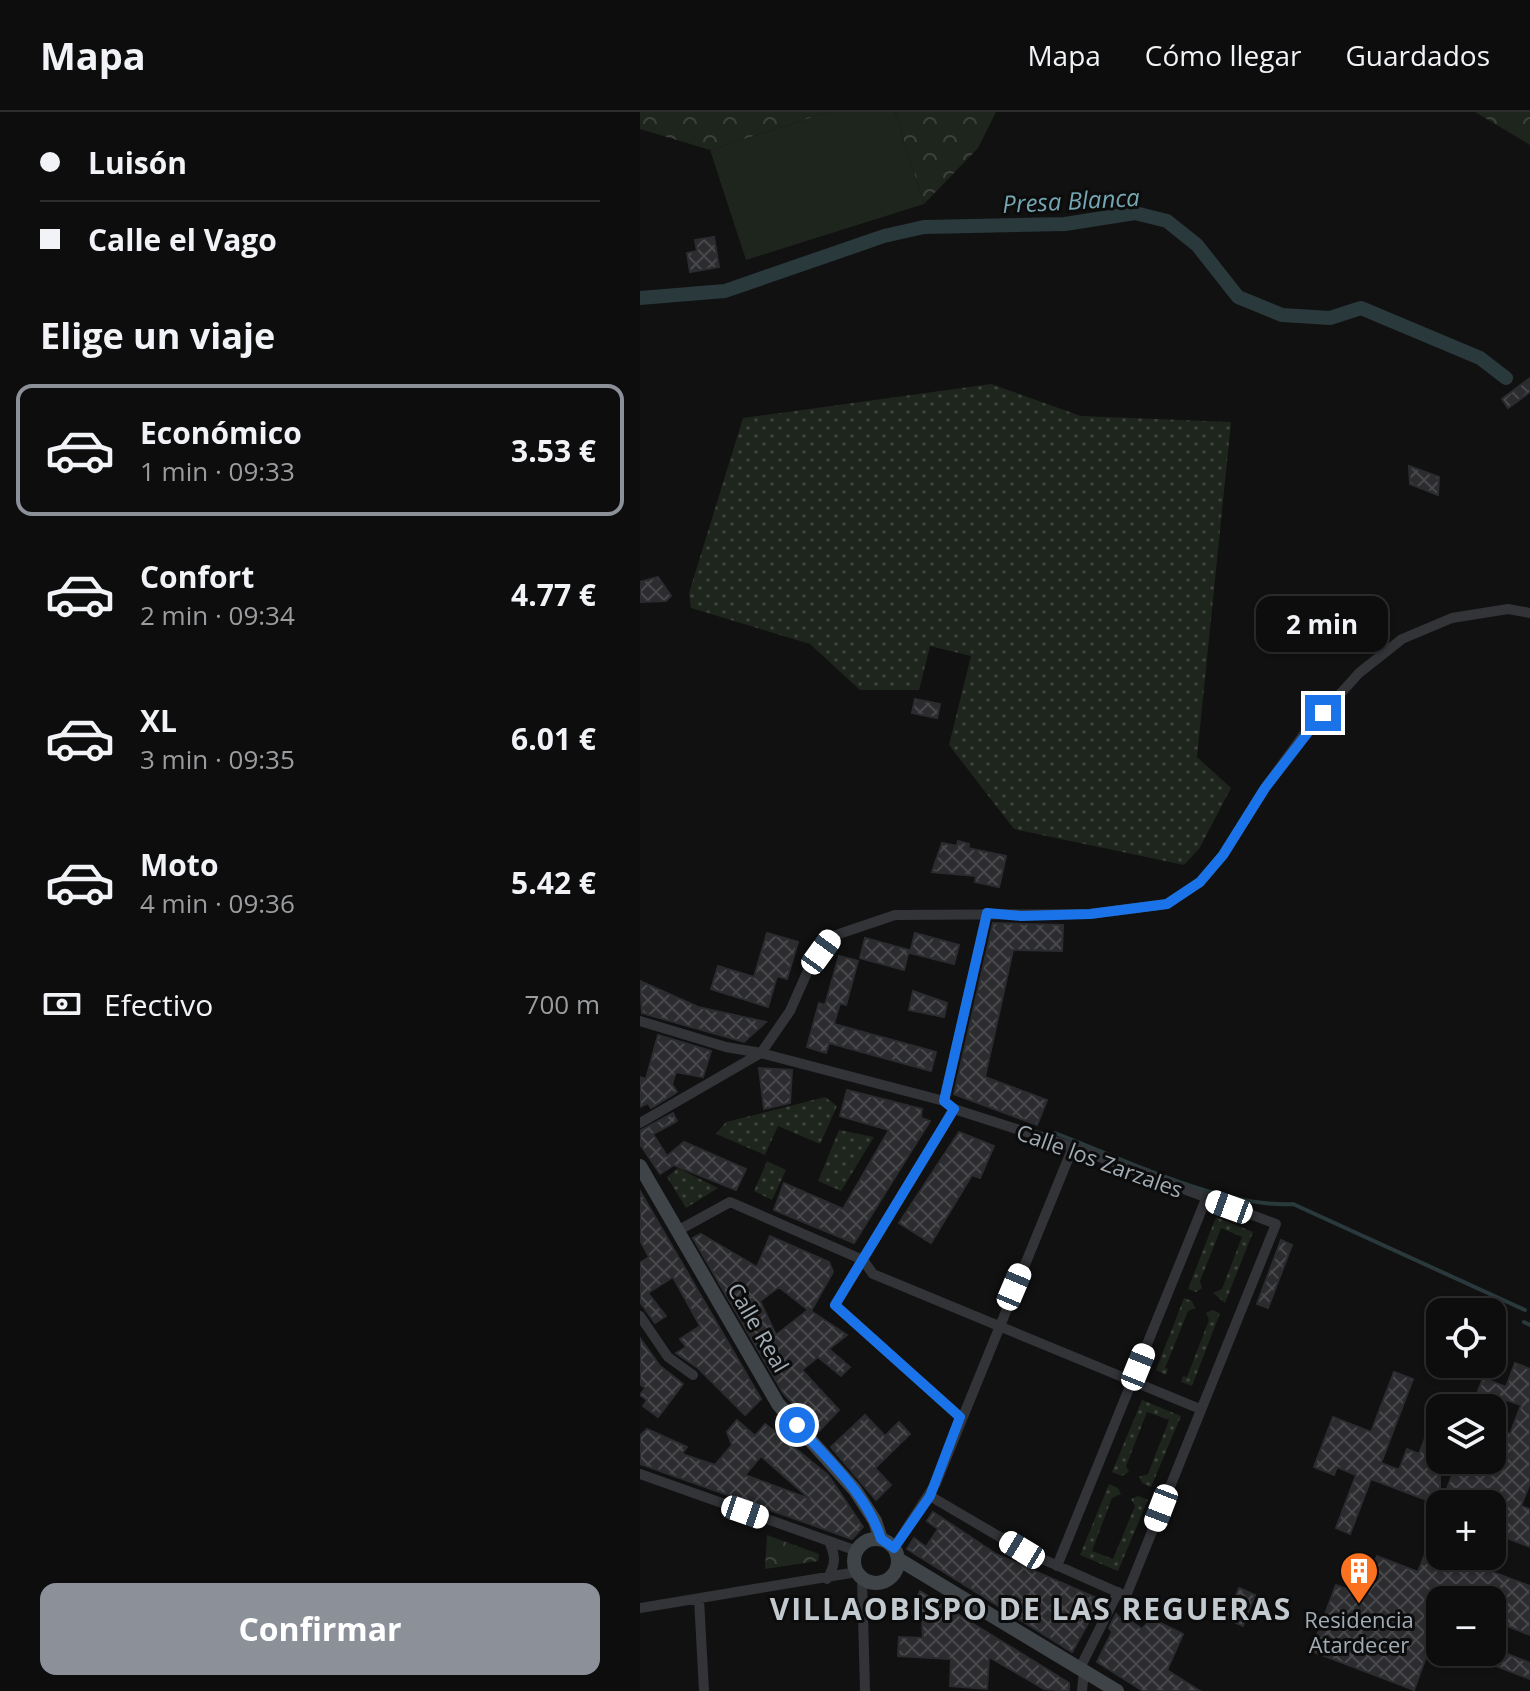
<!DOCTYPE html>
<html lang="es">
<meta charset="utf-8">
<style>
:root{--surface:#0d0d0e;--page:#1b1b1c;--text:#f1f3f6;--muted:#9a9c9e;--line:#2d2d2e;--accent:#8c9099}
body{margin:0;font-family:"Open Sans",sans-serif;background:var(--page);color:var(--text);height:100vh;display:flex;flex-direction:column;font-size:30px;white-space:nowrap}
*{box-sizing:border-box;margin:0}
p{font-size:26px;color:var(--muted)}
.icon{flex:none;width:44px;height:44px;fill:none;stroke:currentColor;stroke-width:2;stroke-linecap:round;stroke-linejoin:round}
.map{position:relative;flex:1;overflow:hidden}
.side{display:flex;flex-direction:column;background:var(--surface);width:640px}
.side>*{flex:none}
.hud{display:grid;align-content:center;height:176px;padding:0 40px;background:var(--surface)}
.tools{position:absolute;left:786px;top:1186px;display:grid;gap:16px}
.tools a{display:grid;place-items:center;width:80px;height:80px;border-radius:16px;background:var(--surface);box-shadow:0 2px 6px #0004,0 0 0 2px var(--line);font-size:40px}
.end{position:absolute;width:36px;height:36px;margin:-18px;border:10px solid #1a73e8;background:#fff;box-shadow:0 0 0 4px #fff}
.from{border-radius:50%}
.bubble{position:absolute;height:56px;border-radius:16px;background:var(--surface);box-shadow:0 2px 6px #0004,0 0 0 2px var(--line);font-size:26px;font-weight:700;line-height:56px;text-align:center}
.car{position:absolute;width:24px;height:48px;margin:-24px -12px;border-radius:10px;box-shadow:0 0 6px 2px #0007;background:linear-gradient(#fff 24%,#345 0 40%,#fff 0 76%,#345 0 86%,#fff 0)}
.hud b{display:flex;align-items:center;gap:28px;height:76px;font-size:30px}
.hud b+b{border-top:2px solid var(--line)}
.hud i{width:20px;height:20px;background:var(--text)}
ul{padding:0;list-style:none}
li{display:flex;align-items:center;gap:24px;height:132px;margin:0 16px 12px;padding:0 24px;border:4px solid transparent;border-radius:16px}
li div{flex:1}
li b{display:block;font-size:30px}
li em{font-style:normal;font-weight:700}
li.current{border-color:var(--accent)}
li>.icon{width:72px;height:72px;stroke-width:1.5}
h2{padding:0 40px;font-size:36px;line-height:96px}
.pay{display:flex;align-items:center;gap:20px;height:88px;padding:0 40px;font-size:30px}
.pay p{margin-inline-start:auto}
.action{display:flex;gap:16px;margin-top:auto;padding:16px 40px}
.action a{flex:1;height:92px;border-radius:16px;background:var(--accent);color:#fff;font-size:32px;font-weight:700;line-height:92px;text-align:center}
header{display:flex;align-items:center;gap:48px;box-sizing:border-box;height:112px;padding:0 40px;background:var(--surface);border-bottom:2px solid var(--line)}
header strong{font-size:38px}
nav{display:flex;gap:44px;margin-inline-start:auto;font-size:28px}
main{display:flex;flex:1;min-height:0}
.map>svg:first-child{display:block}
.grass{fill:url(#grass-dots)}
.forest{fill:url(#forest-crowns)}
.pitch{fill:#1e251d}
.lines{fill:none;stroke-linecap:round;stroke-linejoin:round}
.stream{stroke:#2a393b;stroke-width:4}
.canal{stroke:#2a393b;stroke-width:14}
.building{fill:url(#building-cross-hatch);stroke:#2b2c2f;stroke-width:2;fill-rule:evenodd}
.street{stroke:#323438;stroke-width:10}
.secondary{stroke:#3f4448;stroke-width:14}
.route{stroke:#1a73e8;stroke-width:10}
.labels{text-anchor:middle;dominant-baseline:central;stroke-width:6;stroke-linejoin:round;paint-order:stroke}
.street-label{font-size:22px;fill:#a1acb4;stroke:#0c0c0d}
.poi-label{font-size:22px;fill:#a1acb4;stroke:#0c0c0d}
.water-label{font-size:24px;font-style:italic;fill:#75a7b2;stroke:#0c0c0d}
.district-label{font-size:30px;font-weight:bold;letter-spacing:2px;fill:#c2cad0;stroke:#0c0c0d}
</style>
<header>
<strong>Mapa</strong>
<nav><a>Mapa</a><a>Cómo llegar</a><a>Guardados</a></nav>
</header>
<main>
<section class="side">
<div class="hud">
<b><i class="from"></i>Luisón</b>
<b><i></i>Calle el Vago</b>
</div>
<h2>Elige un viaje</h2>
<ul>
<li class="current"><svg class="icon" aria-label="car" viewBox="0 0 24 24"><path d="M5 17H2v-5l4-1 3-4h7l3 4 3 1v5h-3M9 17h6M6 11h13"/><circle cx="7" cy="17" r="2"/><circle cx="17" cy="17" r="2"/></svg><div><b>Económico</b><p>1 min · 09:33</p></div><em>3.53 €</em></li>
<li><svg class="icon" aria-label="car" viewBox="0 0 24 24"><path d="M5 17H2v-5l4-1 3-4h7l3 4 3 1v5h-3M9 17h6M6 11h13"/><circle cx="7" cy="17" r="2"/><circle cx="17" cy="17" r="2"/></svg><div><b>Confort</b><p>2 min · 09:34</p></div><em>4.77 €</em></li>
<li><svg class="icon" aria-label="car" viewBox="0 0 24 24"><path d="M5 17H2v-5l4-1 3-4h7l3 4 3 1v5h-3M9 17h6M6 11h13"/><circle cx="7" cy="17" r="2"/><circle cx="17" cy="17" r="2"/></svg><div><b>XL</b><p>3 min · 09:35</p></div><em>6.01 €</em></li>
<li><svg class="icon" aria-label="car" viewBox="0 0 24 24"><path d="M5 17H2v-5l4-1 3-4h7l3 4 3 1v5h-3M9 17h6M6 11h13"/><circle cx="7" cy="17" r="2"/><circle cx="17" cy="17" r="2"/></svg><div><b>Moto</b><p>4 min · 09:36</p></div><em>5.42 €</em></li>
</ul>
<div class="pay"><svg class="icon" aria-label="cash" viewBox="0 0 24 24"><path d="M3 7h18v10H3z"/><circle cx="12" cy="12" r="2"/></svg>Efectivo<p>700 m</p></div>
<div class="action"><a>Confirmar</a></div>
</section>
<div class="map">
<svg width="890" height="1579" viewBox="0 0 890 1579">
<defs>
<pattern id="grass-dots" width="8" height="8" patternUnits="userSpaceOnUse" patternTransform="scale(2)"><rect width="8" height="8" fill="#1e251d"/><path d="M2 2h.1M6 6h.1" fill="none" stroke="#3c423b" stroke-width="1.8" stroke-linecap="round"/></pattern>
<pattern id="forest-crowns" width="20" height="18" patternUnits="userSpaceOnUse" patternTransform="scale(2)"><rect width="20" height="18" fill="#1e251d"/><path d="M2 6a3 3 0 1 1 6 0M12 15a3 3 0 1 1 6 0" fill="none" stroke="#3c423b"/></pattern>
<pattern id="building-cross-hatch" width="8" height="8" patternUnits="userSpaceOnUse" patternTransform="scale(2)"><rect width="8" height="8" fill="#2c2c2f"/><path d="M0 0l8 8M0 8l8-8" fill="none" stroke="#47484b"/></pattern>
</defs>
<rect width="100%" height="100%" fill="#111112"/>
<!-- grass -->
<path class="grass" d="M351,272L441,304L591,310L557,645L591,676L559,737L544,753L374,717L309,633L331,544L290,534L279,578H220L170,532L51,496L49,481L103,306Z
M185,985L197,994L180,1032L138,1014L125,1043L76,1022L86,1010Z
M199,1018L234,1025L201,1079L178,1069Z
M127,1049L146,1058L132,1088L114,1079Z
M38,1056L78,1076L46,1096L27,1065Z
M576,1105L613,1120L585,1191L573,1181L582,1177L602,1125L581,1116L560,1169L562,1176L556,1180L548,1177Z
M544,1186L552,1189L555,1196L548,1199L525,1256L528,1257L526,1263L516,1258Z
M572,1198L580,1201L552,1274L541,1270L543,1264L547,1265L569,1208L566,1201Z
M502,1288L541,1304L511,1375L502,1371L499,1365L508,1362L529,1308L507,1300L486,1354L489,1360L482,1364L472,1360Z
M469,1372L478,1376L481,1382L472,1386L452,1439L473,1447L495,1394L491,1387L498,1384L508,1388L478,1459L440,1443Z"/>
<!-- forest -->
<path class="forest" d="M0,0H189L70,38L0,17Z
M255,0H356L338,36L284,92Z
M835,0H890V33Z
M127,1423L179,1442L178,1449L125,1457Z"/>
<!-- pitch -->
<path class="pitch" d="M189,0H255L284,92L106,148L70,38Z"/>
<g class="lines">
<!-- stream -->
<path class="stream" d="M415,1021C483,1047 582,1096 653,1092L885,1198
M884,1210L890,1213"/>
<!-- canal -->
<path class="canal" d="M0,186L85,179L244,124L284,115L425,112L495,101L527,109L557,133L598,185L642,203L690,206L721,196L840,246L866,266"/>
</g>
<!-- building -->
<path class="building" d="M74,125L79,155L50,160L47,141L57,139L55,128Z
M890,266V280L868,296L862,287Z
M769,354L799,365L798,383L770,372Z
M18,465L31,484L26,489L0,490V470Z
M275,587L300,592L297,606L272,601Z
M318,729L329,732L328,736L366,744L359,775L335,770L336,764L292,760L302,731L317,734Z
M353,811L423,813L422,839L373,838L345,965L407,988L397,1013L314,982Z
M127,821L158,830L147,867L137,864L128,895L71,877L78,854L114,865Z
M275,821L319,833L314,852L270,841Z
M225,826L269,838L264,858L220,846Z
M199,844L218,849L206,893L200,891L194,912L296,940L291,959L189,931L186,941L167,935L179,891L185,893Z
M0,869L58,895L126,910L104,930L2,901Z
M273,879L307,891L304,905L269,898Z
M18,923L71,939L63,965L36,960L32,972L37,980L11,996L8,991L0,995V965L6,967Z
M119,956L152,958L150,991L124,997Z
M207,978L282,997L281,1006L290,1009L214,1131L134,1098L144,1071L203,1097L249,1018L200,1004Z
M33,1001L37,1009L13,1022L27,1044L44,1030L106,1057L96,1078L34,1053L20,1062L0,1032V1019Z
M319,1020L354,1034L340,1066L332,1063L291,1131L259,1111Z
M0,1079L121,1287L105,1303L58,1256L36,1241L46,1235L40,1227L60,1214L33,1165L8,1181L26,1204L15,1211L0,1190V1151L9,1145L0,1128Z
M61,1122L117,1155L130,1124L189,1150L193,1160L171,1199L207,1223L189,1237L210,1255L201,1264L178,1245L162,1258L199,1298L179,1319L143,1281L53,1126ZM139,1175L168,1198L136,1223L120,1189Z
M641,1128L652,1133L628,1196L617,1192Z
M0,1226L20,1254L43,1272L18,1305L3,1294L7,1288L0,1283L5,1276L0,1272Z
M875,1251L890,1257V1371L881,1394L890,1397V1435L852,1420V1392H801L818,1348H852V1315L870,1322L881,1293L855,1284L851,1296L834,1290L843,1266L866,1275Z
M754,1260L773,1267L741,1351L759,1358L767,1337L779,1342L790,1313L800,1316V1393L731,1367L710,1422L696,1416L716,1363L697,1355L694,1363L674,1355L693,1305L731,1320Z
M225,1303L245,1324L259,1310L270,1322L235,1356L251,1373L236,1388L191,1335Z
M97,1308L115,1324L125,1312L188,1363L223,1415L212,1427L0,1352V1324L7,1317L47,1335L42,1342L75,1353L92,1333L87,1320ZM121,1344L170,1387L105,1363Z
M293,1400L356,1442L461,1488L432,1540L267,1437L274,1426L286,1435L298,1417L287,1409Z
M799,1406L800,1444H852L847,1458L890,1474V1523L852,1508V1488H800V1532L792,1529L774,1578L671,1539L696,1473L722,1483L737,1444L778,1460Z
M599,1476L615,1483L603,1514L587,1507Z
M280,1479L429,1571V1579L404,1577L349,1545L347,1577L310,1574L311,1547L258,1544L259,1525L283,1526L282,1509L271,1502Z
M476,1502L484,1511L492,1510L502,1517L509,1509H516L543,1522L527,1558L560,1579H503L457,1550L472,1520L469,1516Z
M852,1536L890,1551V1567L822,1541L852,1540Z"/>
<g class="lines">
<!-- street -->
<path class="street" d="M0,909L86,935L121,941L304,989L314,997L433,1035L636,1112L486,1484L382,1438L290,1384
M304,989L347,801
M314,997L195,1193L320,1305
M0,1011L121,941L150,899L169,856L193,824L255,803L450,802L527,792L560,770L583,743L625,676L665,621L719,561L762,527L812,506L868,497L890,501
M39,1118L90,1090L223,1148L233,1162L560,1297
M0,1204L28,1245L53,1263
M0,1362L217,1439
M254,1436L296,1371L433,1035
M417,1454L566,1087
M222,1466L225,1579
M187,1467C196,1452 196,1445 189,1429
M59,1487L64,1579
M0,1496L217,1460
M440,1556L478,1480
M442,1579L444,1559"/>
<!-- secondary -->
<path class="secondary" d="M0,1054L138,1292L215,1378L235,1409L241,1427
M214 1449a22 22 0 1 1 44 0a22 22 0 1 1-44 0Z
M258,1447L477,1579"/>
</g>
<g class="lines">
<!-- route -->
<path class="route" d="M157,1313C188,1348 227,1382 241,1427L254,1436L290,1384L320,1305L195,1193L314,997L304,989L347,801L381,804L450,802L527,792L560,770L583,743L625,676L683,601"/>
</g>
<!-- icons -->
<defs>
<g id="building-pin" transform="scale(2)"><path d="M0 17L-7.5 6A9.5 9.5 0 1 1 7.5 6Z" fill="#fc711f" stroke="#0c0c0d"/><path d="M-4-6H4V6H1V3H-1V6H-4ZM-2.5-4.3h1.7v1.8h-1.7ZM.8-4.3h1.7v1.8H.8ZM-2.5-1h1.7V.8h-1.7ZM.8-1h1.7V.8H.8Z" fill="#fff"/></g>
</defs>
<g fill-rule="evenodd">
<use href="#building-pin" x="719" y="1459"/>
</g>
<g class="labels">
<!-- street labels -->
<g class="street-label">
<text transform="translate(460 1048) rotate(20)">Calle los Zarzales</text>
<text transform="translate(119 1215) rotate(60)">Calle Real</text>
</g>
<!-- poi labels -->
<g class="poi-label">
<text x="719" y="1507">Residencia<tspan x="719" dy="25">Atardecer</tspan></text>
</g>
<!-- water labels -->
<g class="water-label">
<text transform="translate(431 88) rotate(-3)">Presa Blanca</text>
</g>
<!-- district labels -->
<g class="district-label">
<text x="391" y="1496">VILLAOBISPO DE LAS REGUERAS</text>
</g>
</g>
</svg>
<div class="tools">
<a><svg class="icon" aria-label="locate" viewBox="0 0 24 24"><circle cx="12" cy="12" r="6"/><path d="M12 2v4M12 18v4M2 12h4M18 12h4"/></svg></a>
<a><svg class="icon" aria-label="layers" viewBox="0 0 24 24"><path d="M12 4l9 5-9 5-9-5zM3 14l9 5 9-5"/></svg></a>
<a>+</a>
<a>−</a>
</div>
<i class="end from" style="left:157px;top:1313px"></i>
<i class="end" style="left:683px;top:601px"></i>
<div class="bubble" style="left:616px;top:484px;width:132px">2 min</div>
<i class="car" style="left:181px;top:840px;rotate:36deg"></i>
<i class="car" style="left:589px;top:1095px;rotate:290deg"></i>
<i class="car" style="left:374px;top:1175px;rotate:23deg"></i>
<i class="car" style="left:498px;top:1255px;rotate:22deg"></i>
<i class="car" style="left:521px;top:1396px;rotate:201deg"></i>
<i class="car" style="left:105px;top:1400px;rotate:109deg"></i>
<i class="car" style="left:382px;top:1438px;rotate:301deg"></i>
</div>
</main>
